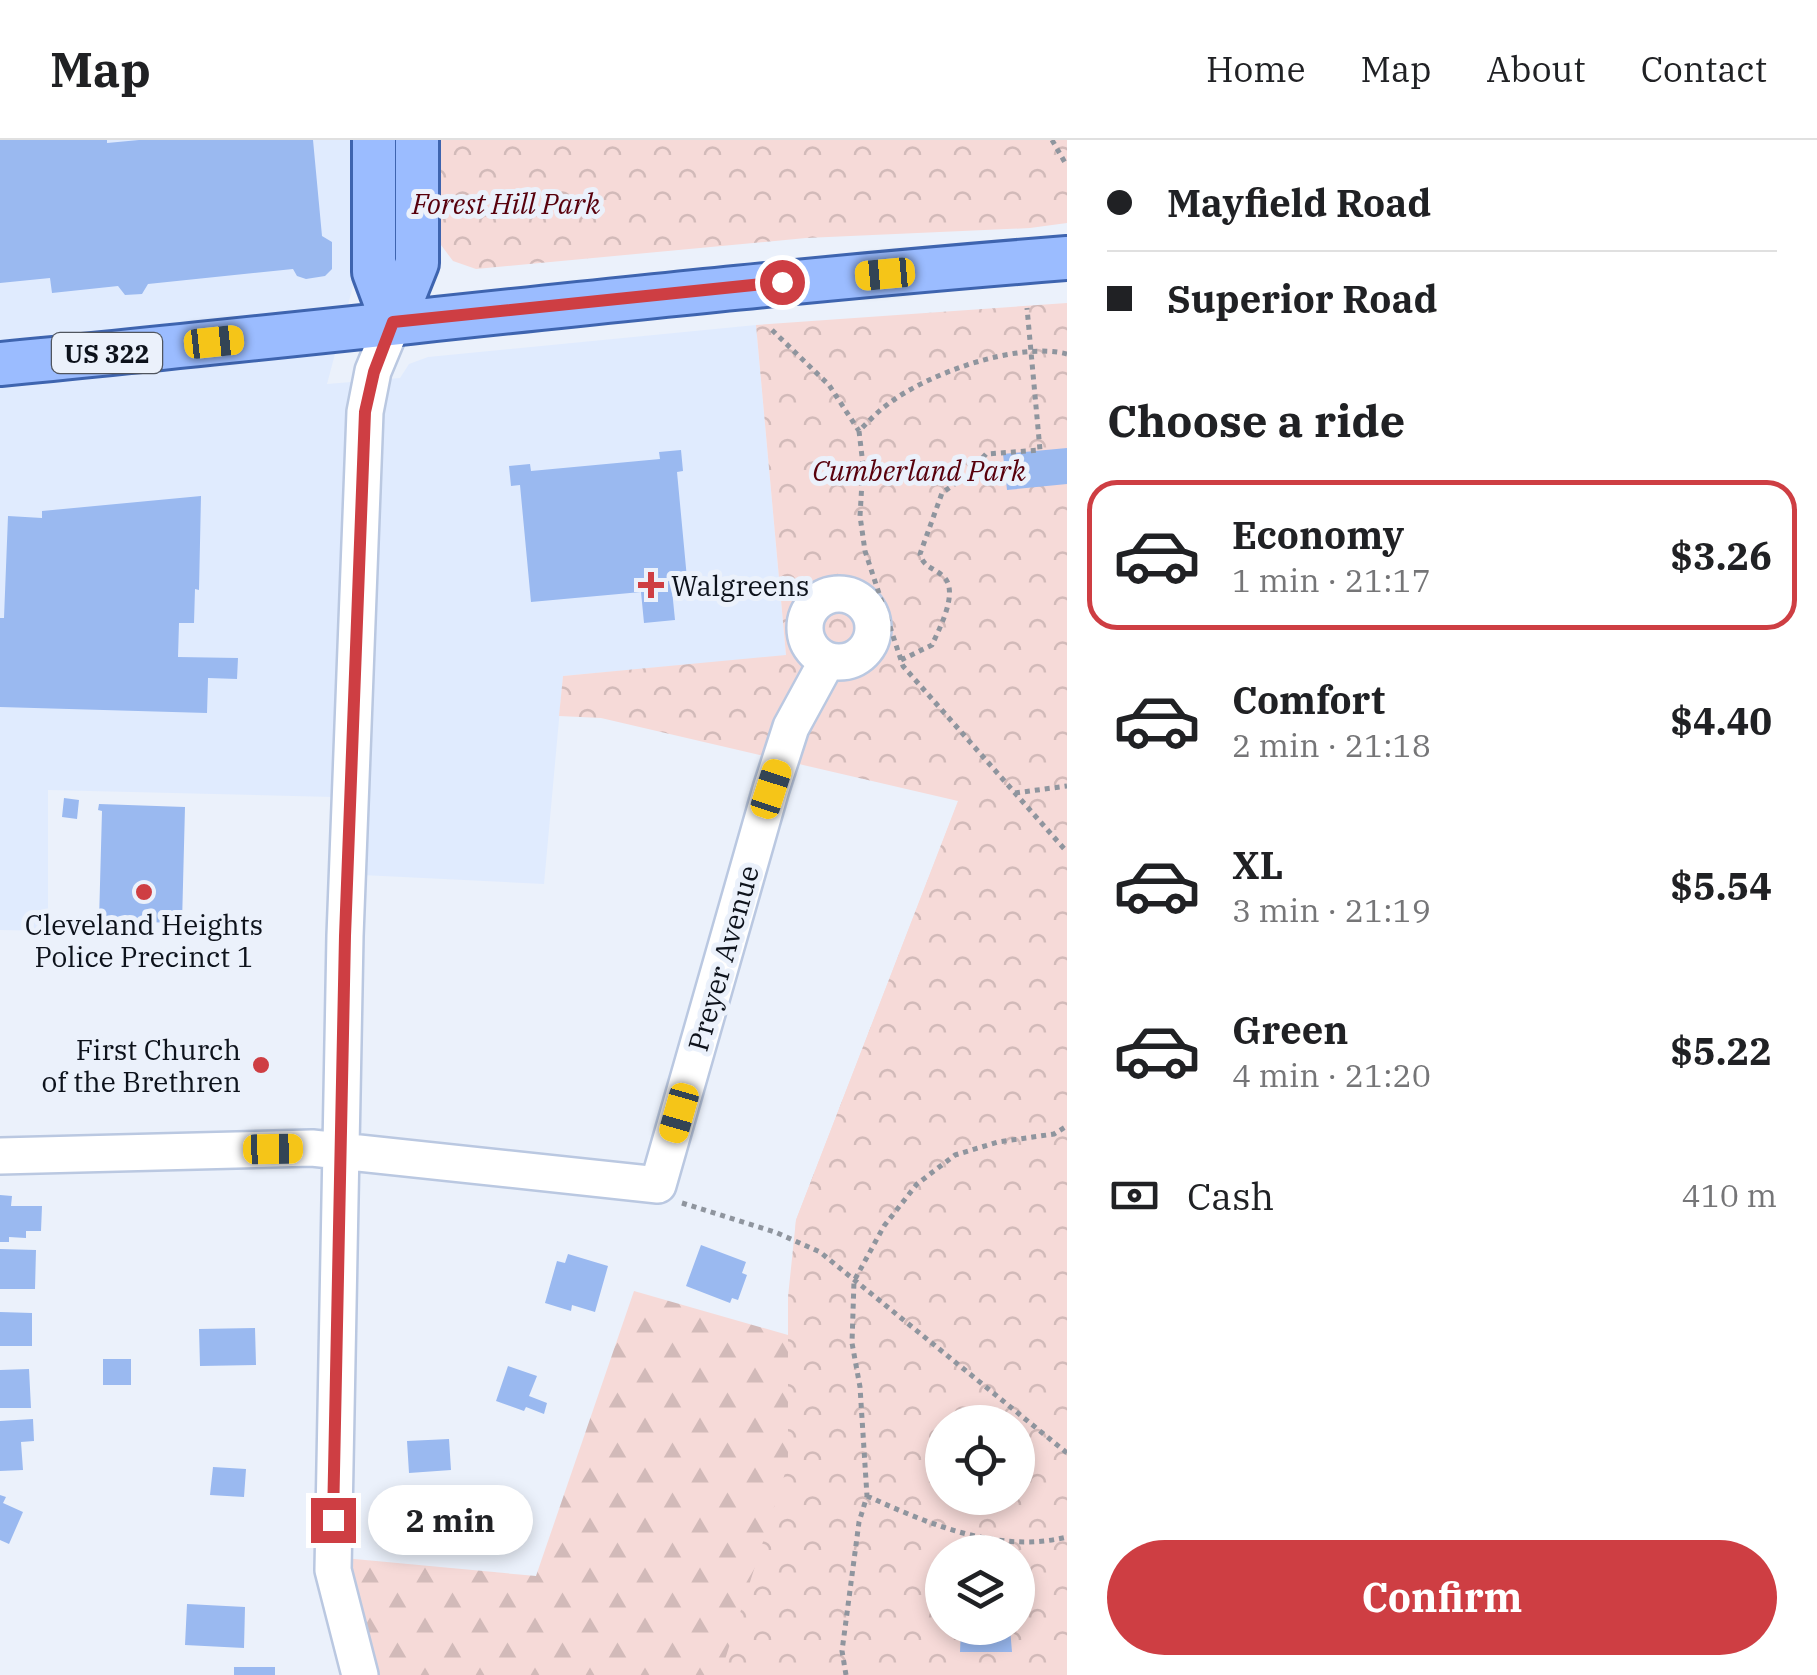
<!DOCTYPE html>
<meta charset="utf-8">
<style>
:root{--surface:#fff;--page:#f2f2f2;--text:#202124;--muted:#757577;--line:#e0e0e0;--accent:#ce3e43}
body{margin:0;font-family:"IBM Plex Serif",serif;background:var(--page);color:var(--text);height:100vh;display:flex;flex-direction:column;font-size:38px;white-space:nowrap}
*{box-sizing:border-box;margin:0}
p{font-size:32px;color:var(--muted)}
.icon{flex:none;width:55px;height:55px;fill:none;stroke:currentColor;stroke-width:2;stroke-linecap:round;stroke-linejoin:round}
.map{position:relative;flex:1;overflow:hidden}
.sheet{display:flex;flex-direction:column;background:var(--surface);width:750px}
.sheet>*{flex:none}
.guide{display:grid;align-content:center;height:220px;padding:0 40px;background:var(--surface)}
.tools{position:absolute;left:925px;top:1265px;display:grid;gap:20px}
.tools a{display:grid;place-items:center;width:110px;height:110px;border-radius:50%;background:var(--surface);box-shadow:0 5px 15px #0003;font-size:50px}
.end{position:absolute;width:45px;height:45px;margin:-22px;border:12px solid #ce3e43;background:#fff;box-shadow:0 0 0 5px #fff}
.from{border-radius:50%}
.bubble{position:absolute;height:70px;border-radius:35px;background:var(--surface);box-shadow:0 5px 15px #0003;font-size:32px;font-weight:800;line-height:70px;text-align:center}
.car{position:absolute;width:30px;height:60px;margin:-30px -15px;border-radius:12px;box-shadow:0 0 8px 2px #0007;background:linear-gradient(#f5c518 24%,#345 0 40%,#f5c518 0 76%,#345 0 86%,#f5c518 0)}
.guide b{display:flex;align-items:center;gap:35px;height:95px;font-size:38px}
.guide b+b{border-top:2px solid var(--line)}
.guide i{width:25px;height:25px;background:var(--text)}
ul{padding:0;list-style:none}
li{display:flex;align-items:center;gap:30px;height:150px;margin:0 20px 15px;padding:0 20px;border:5px solid transparent;border-radius:30px}
li div{flex:1}
li b{display:block;font-size:38px}
li em{font-style:normal;font-weight:800}
li.selected{border-color:var(--accent)}
li>.icon{width:90px;height:90px;stroke-width:1.5}
h2{padding:0 40px;font-size:45px;line-height:120px}
.pay{display:flex;align-items:center;gap:25px;height:110px;padding:0 40px;font-size:38px}
.pay p{margin-inline-start:auto}
.cta{display:flex;gap:20px;margin-top:auto;padding:20px 40px}
.cta a{flex:1;height:115px;border-radius:60px;background:var(--accent);color:#fff;font-size:40px;font-weight:800;line-height:115px;text-align:center}
header{display:flex;align-items:center;gap:60px;box-sizing:border-box;height:140px;padding:0 50px;background:var(--surface);border-bottom:2px solid var(--line)}
header strong{font-size:48px}
nav{display:flex;gap:55px;margin-inline-start:auto;font-size:35px}
main{display:flex;flex:1;min-height:0}
.map>svg:first-child{display:block}
.built{fill:#e0ebfe}
.forest{fill:url(#forest-firs)}
.park{fill:url(#park-crowns);fill-rule:evenodd}
.building{fill:#9ab9f0}
.lines{fill:none;stroke-linecap:round;stroke-linejoin:round}
.minor-casing{stroke:#bac8e1;stroke-width:40}
.major-casing{stroke:#3e64af;stroke-width:48}
.path{stroke:#8f959e;stroke-width:5;stroke-dasharray:5 5;stroke-linecap:butt}
.minor{stroke:#fff;stroke-width:35}
.major{stroke:#9bbcff;stroke-width:42}
.route{stroke:#ce3e43;stroke-width:12}
.poi-dot{fill:#ce3e43;stroke:#ebf1fb;stroke-width:4}
.labels{text-anchor:middle;dominant-baseline:central;stroke-width:10;stroke-linejoin:round;paint-order:stroke}
.shield{fill:#ebf1fb;stroke:#50555e;stroke-width:2.5}
.shield-label{font-size:25px;font-weight:bold;fill:#0d121b}
.park-label{font-size:28px;font-style:italic;fill:#58000c;stroke:#ebf1fb}
.poi-label{font-size:28px;fill:#0d121b;stroke:#ebf1fb;text-anchor:start}
.street-label{font-size:28px;fill:#0d121b;stroke:#ebf1fb}
</style>
<header>
<strong>Map</strong>
<nav><a>Home</a><a>Map</a><a>About</a><a>Contact</a></nav>
</header>
<main>
<div class="map">
<svg width="1067" height="1535" viewBox="0 0 1067 1535">
<defs>
<pattern id="forest-firs" width="22" height="20" patternUnits="userSpaceOnUse" patternTransform="scale(2.5)"><rect width="22" height="20" fill="#f6dad8"/><path d="M5 1l3.5 6h-7zM16 11l3.5 6h-7z" fill="#d2bab9"/></pattern>
<pattern id="park-crowns" width="20" height="18" patternUnits="userSpaceOnUse" patternTransform="scale(2.5)"><rect width="20" height="18" fill="#f6dad8"/><path d="M2 6a3 3 0 1 1 6 0M12 15a3 3 0 1 1 6 0" fill="none" stroke="#d2bab9"/></pattern>
</defs>
<rect width="100%" height="100%" fill="#ebf1fb"/>
<!-- built -->
<path class="built" d="M0,0H356L357,131L327,244L400,238L409,224L428,217L756,185L786,516L563,536L544,744L362,735L333,657L48,650V791L0,790Z"/>
<!-- forest -->
<path class="forest" d="M969,553L948,988L846,1535H360L333,1417L536,1436L634,1151L788,1195L796,1080L958,662Z"/>
<!-- park -->
<path class="park" d="M441,0H1067V83L1030,88L806,98L476,129L453,121L441,105Z
M1067,163V1535H720L788,1324V1157L796,1080L958,661L601,578L559,576L563,536L786,515L756,185ZM942,1282H1018V1358H942ZM942,1412H1018V1488H942Z"/>
<!-- building -->
<path class="building" d="M0,0H107V3L139,0H313L322,96L332,102V129L325,136L306,139L297,136L293,129L148,144L142,154L125,155L118,146L52,153L50,138L0,143Z
M1067,308V344L1007,350L1003,314Z
M681,310L683,331L677,332L688,449L672,450L675,480L644,483L641,452L531,462L520,345L511,346L509,326L530,324L531,331L660,319L659,312Z
M201,356L199,450L195,449L194,483H179L178,517L238,518L237,539L208,538L207,573L0,567V478H4L8,376L42,378V371Z
M64,658L79,660L77,679L62,677Z
M99,664L185,667L182,783L99,781L102,671L98,670Z
M0,1055L12,1056L11,1066H42L41,1091H26V1098L9,1097V1102H0Z
M701,1105L746,1122L742,1133L747,1135L738,1160L732,1158L730,1163L686,1146Z
M0,1109L36,1110L35,1149H0Z
M568,1114L608,1126L595,1172L572,1165L571,1171L545,1163L557,1121L565,1123Z
M0,1172L32,1173V1206H0Z
M255,1188L256,1225L200,1226L199,1189Z
M103,1219H131V1245H103Z
M508,1226L537,1236L529,1256L547,1263L544,1274L526,1267L524,1271L496,1261Z
M29,1229L31,1268H0V1230Z
M33,1279L34,1301L21,1302L23,1330L0,1331V1281Z
M449,1299L451,1330L409,1333L407,1301Z
M213,1327L246,1329L244,1357L210,1355Z
M0,1355L6,1357L3,1363L23,1372L9,1404L0,1400Z
M187,1464L245,1467L244,1508L185,1505Z
M961,1488H1010L1012,1512H960Z
M234,1527H275V1535H234Z"/>
<g class="lines">
<!-- minor casing -->
<g class="minor-casing">
<path id="minor" d="M805 488a34 34 0 1 1 68 0a34 34 0 1 1-68 0Z
M0,1016L312,1008L658,1045L771,649L791,587L827,521
M360,1535L333,1430L345,796L365,272L373,231L393,183"/>
</g>
<!-- major casing -->
<g class="major-casing">
<path id="major" d="M374,0V132L393,183
M393,183L417,123V0
M0,224C356,190 710,146 1067,118"/>
</g>
<!-- path -->
<path class="path" d="M1052,0L1067,26
M772,190L829,245L859,291
M1067,214C1018,201 927,234 888,264C877,272 868,282 859,291L863,325L860,376L865,411L903,526L1067,712
M901,520L932,505C939,489 960,451 943,436C933,427 924,428 920,414L942,353L967,335L986,314L1040,310L1027,168
M1015,653L1067,646
M682,1063L775,1092L820,1112L1067,1313
M867,1356C929,1384 998,1414 1067,1397
M846,1535L842,1511L859,1382L867,1356L860,1247L852,1203L854,1141L884,1086L917,1044L955,1015L998,1002L1054,994L1067,986"/>
<!-- minor -->
<use href="#minor" class="minor"/>
<!-- major -->
<use href="#major" class="major"/>
</g>
<g class="lines">
<!-- route -->
<path class="route" d="M333,1380L345,796L365,272L374,232L393,182L782,142"/>
</g>
<!-- markers -->
<g class="poi-dot">
<path d="M646 430h10v10h10v10h-10v10h-10v-10h-10v-10h10z"/>
<circle cx="144" cy="752" r="10"/>
<circle cx="261" cy="925" r="10"/>
</g>
<g class="labels">
<!-- shield labels -->
<rect class="shield" x="52" y="193" width="110" height="40" rx="8"/>
<g class="shield-label">
<text x="107" y="213">US 322</text>
</g>
<!-- park labels -->
<g class="park-label">
<text x="506" y="63">Forest Hill Park</text>
<text x="919" y="330">Cumberland Park</text>
</g>
<!-- poi labels -->
<g class="poi-label">
<text x="671" y="445">Walgreens</text>
<text x="144" y="784" text-anchor="middle">Cleveland Heights<tspan x="144" dy="32">Police Precinct 1</tspan></text>
<text x="241" y="909" text-anchor="end">First Church<tspan x="241" dy="32">of the Brethren</tspan></text>
</g>
<!-- street labels -->
<g class="street-label">
<text transform="translate(723 818) rotate(-74)">Preyer Avenue</text>
</g>
</g>
</svg>
<div class="tools">
<a><svg class="icon" aria-label="locate" viewBox="0 0 24 24"><circle cx="12" cy="12" r="6"/><path d="M12 2v4M12 18v4M2 12h4M18 12h4"/></svg></a>
<a><svg class="icon" aria-label="layers" viewBox="0 0 24 24"><path d="M12 4l9 5-9 5-9-5zM3 14l9 5 9-5"/></svg></a>
</div>
<i class="end from" style="left:782px;top:142px"></i>
<i class="end" style="left:333px;top:1380px"></i>
<div class="bubble" style="left:368px;top:1345px;width:165px">2 min</div>
<i class="car" style="left:885px;top:134px;rotate:265deg"></i>
<i class="car" style="left:214px;top:202px;rotate:84deg"></i>
<i class="car" style="left:771px;top:649px;rotate:18deg"></i>
<i class="car" style="left:679px;top:973px;rotate:196deg"></i>
<i class="car" style="left:273px;top:1009px;rotate:89deg"></i>
</div>
<section class="sheet">
<div class="guide">
<b><i class="from"></i>Mayfield Road</b>
<b><i></i>Superior Road</b>
</div>
<h2>Choose a ride</h2>
<ul>
<li class="selected"><svg class="icon" aria-label="car" viewBox="0 0 24 24"><path d="M5 17H2v-5l4-1 3-4h7l3 4 3 1v5h-3M9 17h6M6 11h13"/><circle cx="7" cy="17" r="2"/><circle cx="17" cy="17" r="2"/></svg><div><b>Economy</b><p>1 min · 21:17</p></div><em>$3.26</em></li>
<li><svg class="icon" aria-label="car" viewBox="0 0 24 24"><path d="M5 17H2v-5l4-1 3-4h7l3 4 3 1v5h-3M9 17h6M6 11h13"/><circle cx="7" cy="17" r="2"/><circle cx="17" cy="17" r="2"/></svg><div><b>Comfort</b><p>2 min · 21:18</p></div><em>$4.40</em></li>
<li><svg class="icon" aria-label="car" viewBox="0 0 24 24"><path d="M5 17H2v-5l4-1 3-4h7l3 4 3 1v5h-3M9 17h6M6 11h13"/><circle cx="7" cy="17" r="2"/><circle cx="17" cy="17" r="2"/></svg><div><b>XL</b><p>3 min · 21:19</p></div><em>$5.54</em></li>
<li><svg class="icon" aria-label="car" viewBox="0 0 24 24"><path d="M5 17H2v-5l4-1 3-4h7l3 4 3 1v5h-3M9 17h6M6 11h13"/><circle cx="7" cy="17" r="2"/><circle cx="17" cy="17" r="2"/></svg><div><b>Green</b><p>4 min · 21:20</p></div><em>$5.22</em></li>
</ul>
<div class="pay"><svg class="icon" aria-label="cash" viewBox="0 0 24 24"><path d="M3 7h18v10H3z"/><circle cx="12" cy="12" r="2"/></svg>Cash<p>410 m</p></div>
<div class="cta"><a>Confirm</a></div>
</section>
</main>
